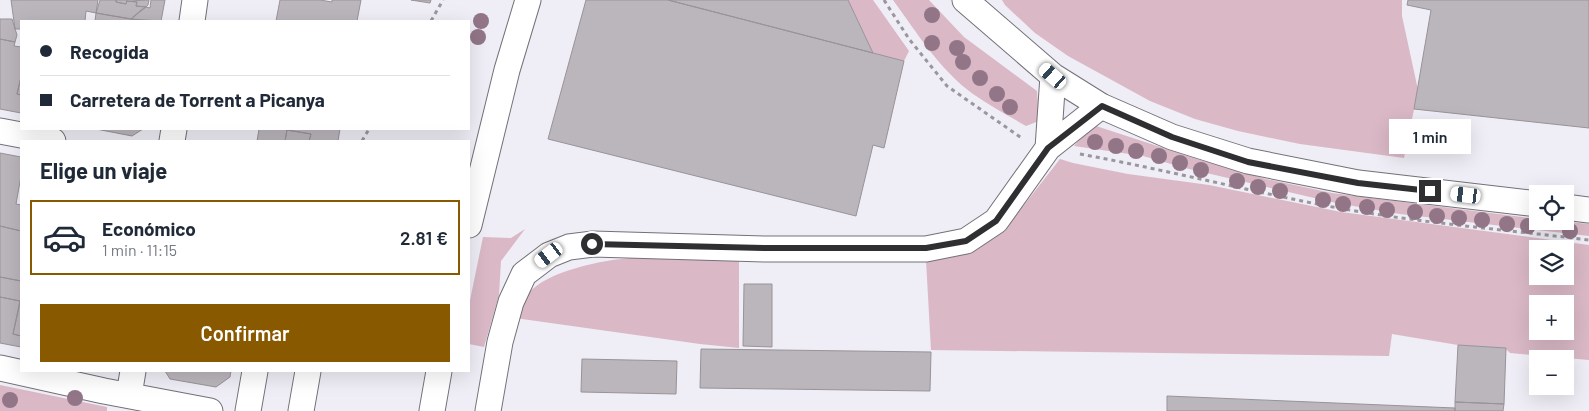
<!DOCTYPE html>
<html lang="es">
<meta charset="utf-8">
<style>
:root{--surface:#fff;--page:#f2f2f3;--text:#1f2937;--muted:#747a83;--line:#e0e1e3;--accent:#895900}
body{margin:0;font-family:Barlow,sans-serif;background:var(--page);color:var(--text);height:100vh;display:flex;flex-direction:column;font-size:19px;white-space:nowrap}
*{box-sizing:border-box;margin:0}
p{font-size:16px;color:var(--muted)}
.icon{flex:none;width:28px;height:28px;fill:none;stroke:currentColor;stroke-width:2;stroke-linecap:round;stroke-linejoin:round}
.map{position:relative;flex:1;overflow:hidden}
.panel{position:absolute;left:20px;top:140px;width:450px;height:232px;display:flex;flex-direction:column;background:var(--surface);border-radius:0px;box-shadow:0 5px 20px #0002}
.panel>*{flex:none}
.guide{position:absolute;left:20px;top:20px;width:450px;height:110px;border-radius:0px;box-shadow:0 5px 20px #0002;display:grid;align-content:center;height:110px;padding:0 20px;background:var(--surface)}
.tools{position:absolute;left:1529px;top:185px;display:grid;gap:10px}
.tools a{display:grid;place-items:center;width:45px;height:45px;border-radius:0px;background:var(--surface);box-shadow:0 5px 20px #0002;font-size:25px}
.end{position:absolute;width:22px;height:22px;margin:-11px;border:6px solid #2f2f32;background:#fff;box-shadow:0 0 0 2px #fff}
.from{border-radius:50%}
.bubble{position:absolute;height:35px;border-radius:0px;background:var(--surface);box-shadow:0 5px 20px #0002;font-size:16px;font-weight:600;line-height:35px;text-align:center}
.car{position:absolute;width:15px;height:30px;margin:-15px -8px;border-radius:6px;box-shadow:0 0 4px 1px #0007;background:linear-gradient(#fff 24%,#345 0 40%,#fff 0 76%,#345 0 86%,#fff 0)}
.guide b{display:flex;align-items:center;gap:18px;height:48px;font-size:19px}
.guide b+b{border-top:1px solid var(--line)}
.guide i{width:12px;height:12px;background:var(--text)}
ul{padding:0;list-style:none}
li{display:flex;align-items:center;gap:15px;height:75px;margin:0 10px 8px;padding:0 10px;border:2px solid transparent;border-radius:0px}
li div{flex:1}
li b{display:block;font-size:19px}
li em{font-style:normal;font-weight:600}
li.on{border-color:var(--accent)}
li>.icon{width:45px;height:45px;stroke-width:1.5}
h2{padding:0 20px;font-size:22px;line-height:60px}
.button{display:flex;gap:10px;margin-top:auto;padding:10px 20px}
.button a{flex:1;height:58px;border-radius:0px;background:var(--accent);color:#fff;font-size:20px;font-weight:600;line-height:58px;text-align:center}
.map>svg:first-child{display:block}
.green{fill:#dab8c6;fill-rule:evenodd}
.building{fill:#bbb5bc;stroke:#999399}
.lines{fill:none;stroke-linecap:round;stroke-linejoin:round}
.minor-casing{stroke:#737178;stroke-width:27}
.path{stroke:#99979d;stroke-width:3;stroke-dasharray:4 4;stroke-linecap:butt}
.minor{stroke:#fff;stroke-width:25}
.tree{fill:#927688}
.route{stroke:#2f2f32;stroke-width:6}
</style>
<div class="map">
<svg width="1589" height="411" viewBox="0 0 1589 411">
<rect width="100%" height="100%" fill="#efedf5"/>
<!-- green -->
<path class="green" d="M848,0H873L909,51L904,61L873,53Z
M893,0H929L964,37L1037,91L1039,121L1026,126C1009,116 990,106 973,94C940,70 917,33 893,0Z
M1002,0H1402V16L1418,90L1404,158L1300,144L1238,131L1195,119L1150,101L1068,56L1035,33L1005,5Z
M1093,125L1197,159L1266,179L1332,193L1537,219L1538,221H1560L1589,224V236L1400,214L1336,203L1185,168L1143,156L1074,146Z
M1060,159L1073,163L1128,174L1209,185L1341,212L1589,245V360L1510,353L1505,348L1458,345L1392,334L1389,356L931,350L926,260C958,254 980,252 1006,228ZM1538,249H1565V276H1538ZM1538,304H1565V331H1538Z
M525,229L501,261L499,295L484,347L469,344V305L483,237L511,238Z
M631,258L739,261V348L700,344L515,318C519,310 522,301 528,294C546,271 603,260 631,258Z
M0,385L107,407V411H0Z"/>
<!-- building -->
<path class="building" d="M11,0H98L96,13L86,11L85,21H21V29H15Z
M100,0H116V2L126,4L127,1L137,2L136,6L146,7L131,19L96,13Z
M116,0H127L126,4L116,2Z
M149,0L148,5L146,7L136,6L137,2L127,1Z
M151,0H165L161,21L131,19L141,10L146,7L150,8Z
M280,0H320L332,2V0H361L357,21H276Z
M411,0H431L430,3Z
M586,0H668L904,61L884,148L873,145L856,216L548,139Z
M668,0H848L873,53Z
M1408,0H1589V128L1414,109L1431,10L1407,5Z
M96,13L131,19L141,21H95Z
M0,19H12L17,35L15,42L0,39Z
M0,39L15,42L14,46L21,47V77L17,94L21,95V113L0,109Z
M21,77V95L17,94Z
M96,129H143L132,136Z
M259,129H340L338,141H309L311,134L287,130L285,141H257Z
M287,130L311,134L309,141H285Z
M0,153L21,157V176L16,204L21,205V231L0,226Z
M0,226L21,231V281L0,277Z
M0,277L21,281V303H20V301L0,297Z
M744,284H772V347L743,346Z
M0,297L20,301L13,334L21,336V347L0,343Z
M20,303H21V336L13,334Z
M1458,345L1506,348L1504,404L1455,402Z
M701,349L931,352L930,391L700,388Z
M582,359L677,361L676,394L581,392Z
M165,371H231L230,377L216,387L170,379Z
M1167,396L1455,408V411H1167Z
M1455,402L1504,404L1503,411H1455Z"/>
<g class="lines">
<!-- minor casing -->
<g class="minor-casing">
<path id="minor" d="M965,0L1053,76L1101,106L1172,137L1248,161L1358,183L1538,204
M192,21L195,0
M0,131L53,141
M172,141L174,129
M1048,148L1053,76
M1565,207L1589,210
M469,225L507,70L528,0
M0,368L104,391L210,411
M129,395L133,371
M248,411L255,371
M301,411L308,371
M432,411L439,371
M488,411L500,342L511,302L524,274L549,255L569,247L593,244L766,249H926L966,241L996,221L1048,148L1101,106"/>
</g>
<!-- path -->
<path class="path" d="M884,0L909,39L947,86L1023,139
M431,21L443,0
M362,141L369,129
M1080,154C1161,169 1241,189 1322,205C1410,222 1500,229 1589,240"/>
<!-- minor -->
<use href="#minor" class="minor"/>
</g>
<!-- trees -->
<g class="tree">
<circle cx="932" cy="15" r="8"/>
<circle cx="481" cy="21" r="8"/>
<circle cx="478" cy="37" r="8"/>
<circle cx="932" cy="43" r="8"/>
<circle cx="957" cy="48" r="8"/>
<circle cx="963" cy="62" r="8"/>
<circle cx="980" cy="78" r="8"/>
<circle cx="997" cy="94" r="8"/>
<circle cx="1010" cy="107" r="8"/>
<circle cx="1095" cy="142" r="8"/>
<circle cx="1116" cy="146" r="8"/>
<circle cx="1136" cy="151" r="8"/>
<circle cx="1159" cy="156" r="8"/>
<circle cx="1180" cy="163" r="8"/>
<circle cx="1201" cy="170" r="8"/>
<circle cx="1237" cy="181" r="8"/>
<circle cx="1258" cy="187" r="8"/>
<circle cx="1280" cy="191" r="8"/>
<circle cx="1323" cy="200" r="8"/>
<circle cx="1343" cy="204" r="8"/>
<circle cx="1367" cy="207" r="8"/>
<circle cx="1387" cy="210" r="8"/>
<circle cx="1415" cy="212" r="8"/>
<circle cx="1437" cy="216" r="8"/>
<circle cx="1459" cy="218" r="8"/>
<circle cx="1482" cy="220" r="8"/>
<circle cx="1507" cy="224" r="8"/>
<circle cx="1528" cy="226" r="8"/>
<circle cx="1570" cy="231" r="8"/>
<circle cx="75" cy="398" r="8"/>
<circle cx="10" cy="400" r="8"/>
</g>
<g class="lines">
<!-- route -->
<path class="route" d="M592,244L766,248H926L966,241L996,221L1048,148L1102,106L1172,137L1248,162L1358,183L1430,191"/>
</g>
</svg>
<div class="tools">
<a><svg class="icon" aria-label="locate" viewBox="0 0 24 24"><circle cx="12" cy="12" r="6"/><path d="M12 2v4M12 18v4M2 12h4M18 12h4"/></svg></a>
<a><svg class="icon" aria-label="layers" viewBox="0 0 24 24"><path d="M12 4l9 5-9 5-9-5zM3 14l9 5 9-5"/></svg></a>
<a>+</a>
<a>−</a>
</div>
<i class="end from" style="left:592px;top:244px"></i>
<i class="end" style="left:1430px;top:191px"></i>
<div class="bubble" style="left:1389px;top:119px;width:82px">1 min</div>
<i class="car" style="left:1053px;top:76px;rotate:311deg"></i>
<i class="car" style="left:1466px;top:195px;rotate:277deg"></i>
<i class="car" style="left:549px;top:255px;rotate:233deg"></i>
<div class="guide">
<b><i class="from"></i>Recogida</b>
<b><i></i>Carretera de Torrent a Picanya</b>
</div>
<section class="panel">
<h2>Elige un viaje</h2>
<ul>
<li class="on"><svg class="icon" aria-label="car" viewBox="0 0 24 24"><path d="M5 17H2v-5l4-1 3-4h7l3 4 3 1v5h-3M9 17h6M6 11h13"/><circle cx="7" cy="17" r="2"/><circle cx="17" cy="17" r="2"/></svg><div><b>Económico</b><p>1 min · 11:15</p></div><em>2.81 €</em></li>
</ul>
<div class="button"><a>Confirmar</a></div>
</section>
</div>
